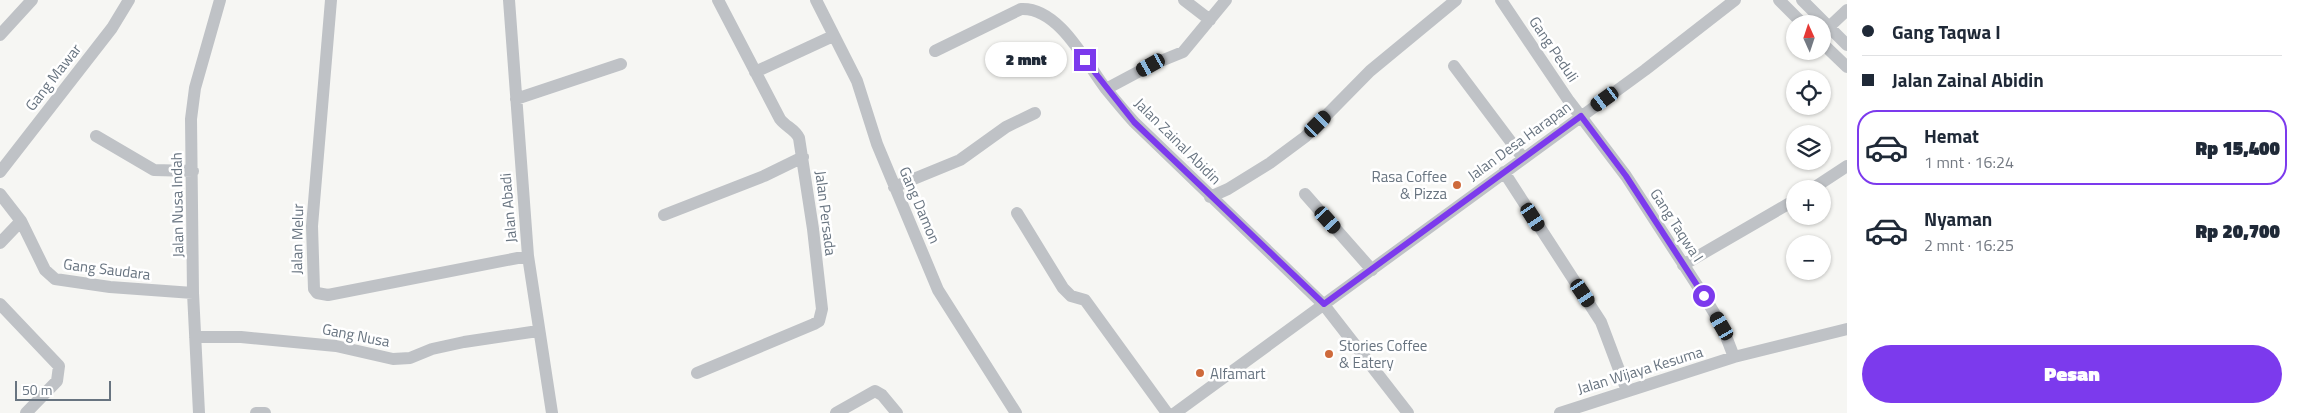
<!DOCTYPE html>
<html lang="id">
<meta charset="utf-8">
<style>
:root{--surface:#fff;--page:#f6f6f7;--text:#1f2937;--muted:#747a83;--line:#e0e1e3;--accent:#7c3aed}
body{margin:0;font-family:"Titillium Web",sans-serif;background:var(--page);color:var(--text);height:100vh;display:flex;flex-direction:column;font-size:19px;white-space:nowrap}
*{box-sizing:border-box;margin:0}
p{font-size:16px;color:var(--muted)}
.icon{flex:none;width:28px;height:28px;fill:none;stroke:currentColor;stroke-width:2;stroke-linecap:round;stroke-linejoin:round}
.map{position:relative;flex:1;overflow:hidden}
.sheet{display:flex;flex-direction:column;background:var(--surface);width:450px}
.sheet>*{flex:none}
.hud{display:grid;align-content:center;height:110px;padding:0 15px;background:var(--surface)}
.needle{width:32px;rotate:357deg}
.controls{position:absolute;left:1786px;top:15px;display:grid;gap:10px}
.controls a{display:grid;place-items:center;width:45px;height:45px;border-radius:50%;background:var(--surface);box-shadow:0 1px 4px #0004;font-size:25px}
.scale{position:absolute;left:15px;bottom:12px;width:96px;box-sizing:border-box;padding-left:5px;border:2px solid #687480;border-top:0;font-size:14px;line-height:18px;white-space:nowrap;color:#687480;-webkit-text-stroke:4px #fff;paint-order:stroke}
.end{position:absolute;width:22px;height:22px;margin:-11px;border:6px solid #7c3aed;background:#fff;box-shadow:0 0 0 2px #fff}
.from{border-radius:50%}
.bubble{position:absolute;height:35px;border-radius:18px;background:var(--surface);box-shadow:0 1px 4px #0004;font-size:16px;font-weight:800;line-height:35px;text-align:center}
.car{position:absolute;width:15px;height:30px;margin:-15px -8px;border-radius:6px;box-shadow:0 0 4px 1px #0007;background:linear-gradient(#222 24%,#8ab4d8 0 40%,#222 0 76%,#8ab4d8 0 86%,#222 0)}
.hud b{display:flex;align-items:center;gap:18px;height:48px;font-size:19px}
.hud b+b{border-top:1px solid var(--line)}
.hud i{width:12px;height:12px;background:var(--text)}
ul{padding:0;list-style:none}
li{display:flex;align-items:center;gap:15px;height:75px;margin:0 10px 8px;padding:0 5px;border:2px solid transparent;border-radius:20px}
li div{flex:1}
li b{display:block;font-size:19px}
li em{font-style:normal;font-weight:800}
li.current{border-color:var(--accent)}
li>.icon{width:45px;height:45px;stroke-width:1.5}
.cta{display:flex;gap:10px;margin-top:auto;padding:10px 15px}
.cta a{flex:1;height:58px;border-radius:30px;background:var(--accent);color:#fff;font-size:20px;font-weight:800;line-height:58px;text-align:center}
main{display:flex;flex:1;min-height:0}
.map>svg:first-child{display:block}
.lines{fill:none;stroke-linecap:round;stroke-linejoin:round}
.minor{stroke:#bfc2c6;stroke-width:12}
.route{stroke:#7c3aed;stroke-width:6}
.poi-dot{fill:#ce6a3b;stroke:#fff;stroke-width:2}
.labels{text-anchor:middle;dominant-baseline:central;stroke-width:5;stroke-linejoin:round;paint-order:stroke}
.street-label{font-size:15px;fill:#687480;stroke:#fff}
.poi-label{font-size:15px;fill:#687480;stroke:#fff;text-anchor:start}
</style>
<main>
<div class="map">
<svg width="1847" height="413" viewBox="0 0 1847 413">
<rect width="100%" height="100%" fill="#f6f6f3"/>
<g class="lines">
<!-- minor -->
<path class="minor" d="M331,0L312,226L314,289L317,293L328,295L528,256
M509,0L528,256L552,413
M816,0L857,81L877,144L938,290L1016,413
M1184,0L1210,20
M1501,0L1569,101L1626,176L1704,296L1722,326L1734,357
M1779,0L1803,24
M1802,0L1847,45
M1829,27L1847,10
M0,35L32,0
M1822,43L1847,67
M935,51L1021,9C1059,7 1086,63 1106,89C1115,100 1124,111 1134,122L1324,305L1408,413
M1454,66L1523,158
M755,72L833,36
M1106,89L1151,65L1183,52L1226,0
M516,99L621,64
M96,136L154,170L193,171
M0,172L112,28L129,0
M1504,172L1601,322L1627,391
M894,187L960,160L1006,127L1035,113
M1812,189L1847,166
M0,194L21,221L45,270L55,279L110,287L193,293
M1305,194L1372,270
M1210,197L1228,189L1270,163L1305,137L1370,71L1456,0
M1017,213L1063,288L1071,296L1085,300L1167,413
M664,215L764,176L803,157
M0,243L21,221
M1683,265L1795,200
M0,304L59,366L57,381L26,413
M195,337H241L336,346L393,359L410,358L432,349L464,342L538,331
M697,373L814,324L819,321L822,309L813,229L799,138C795,129 786,127 780,119L718,0
M199,413L193,293L191,119L195,88L220,0
M256,413H265
M836,413L875,391L882,395L897,413
M1175,413L1645,70L1735,0
M1560,413L1734,357L1847,329"/>
</g>
<g class="lines">
<!-- route -->
<path class="route" d="M1085,60L1134,122L1324,304L1581,116L1626,176L1704,296"/>
</g>
<!-- markers -->
<g class="poi-dot">
<circle cx="1457" cy="185" r="5"/>
<circle cx="1329" cy="354" r="5"/>
<circle cx="1200" cy="373" r="5"/>
</g>
<g class="labels">
<!-- street labels -->
<g class="street-label">
<text transform="translate(1554 49) rotate(56)">Gang Peduli</text>
<text transform="translate(53 77) rotate(-52)">Gang Mawar</text>
<text transform="translate(1178 141) rotate(45)">Jalan Zainal Abidin</text>
<text transform="translate(1519 141) rotate(-36)">Jalan Desa Harapan</text>
<text transform="translate(177 205) rotate(-91)">Jalan Nusa Indah</text>
<text transform="translate(920 205) rotate(67)">Gang Damon</text>
<text transform="translate(508 208) rotate(-95)">Jalan Abadi</text>
<text transform="translate(826 213) rotate(83)">Jalan Persada</text>
<text transform="translate(1677 225) rotate(57)">Gang Taqwa I</text>
<text transform="translate(297 239) rotate(-89)">Jalan Melur</text>
<text transform="translate(107 269) rotate(7)">Gang Saudara</text>
<text transform="translate(356 335) rotate(11)">Gang Nusa</text>
<text transform="translate(1640 370) rotate(-17)">Jalan Wijaya Kesuma</text>
</g>
<!-- poi labels -->
<g class="poi-label">
<text x="1447" y="176" text-anchor="end">Rasa Coffee<tspan x="1447" dy="17">&amp; Pizza</tspan></text>
<text x="1339" y="345">Stories Coffee<tspan x="1339" dy="17">&amp; Eatery</tspan></text>
<text x="1210" y="373">Alfamart</text>
</g>
</g>
</svg>
<div class="controls">
<a><svg class="needle" viewBox="-14 -14 28 28"><path d="M0-13l5 13h-10z" fill="#e53935"/><path d="M0 13l5-13h-10z" fill="#747a83"/></svg></a>
<a><svg class="icon" aria-label="locate" viewBox="0 0 24 24"><circle cx="12" cy="12" r="6"/><path d="M12 2v4M12 18v4M2 12h4M18 12h4"/></svg></a>
<a><svg class="icon" aria-label="layers" viewBox="0 0 24 24"><path d="M12 4l9 5-9 5-9-5zM3 14l9 5 9-5"/></svg></a>
<a>+</a>
<a>−</a>
</div>
<div class="scale">50 m</div>
<i class="end from" style="left:1704px;top:296px"></i>
<i class="end" style="left:1085px;top:60px"></i>
<div class="bubble" style="left:985px;top:42px;width:82px">2 mnt</div>
<i class="car" style="left:1151px;top:65px;rotate:241deg"></i>
<i class="car" style="left:1605px;top:99px;rotate:234deg"></i>
<i class="car" style="left:1318px;top:124px;rotate:45deg"></i>
<i class="car" style="left:1533px;top:217px;rotate:147deg"></i>
<i class="car" style="left:1328px;top:220px;rotate:138deg"></i>
<i class="car" style="left:1583px;top:293px;rotate:146deg"></i>
<i class="car" style="left:1722px;top:326px;rotate:330deg"></i>
</div>
<section class="sheet">
<div class="hud">
<b><i class="from"></i>Gang Taqwa I</b>
<b><i></i>Jalan Zainal Abidin</b>
</div>
<ul>
<li class="current"><svg class="icon" aria-label="car" viewBox="0 0 24 24"><path d="M5 17H2v-5l4-1 3-4h7l3 4 3 1v5h-3M9 17h6M6 11h13"/><circle cx="7" cy="17" r="2"/><circle cx="17" cy="17" r="2"/></svg><div><b>Hemat</b><p>1 mnt · 16:24</p></div><em>Rp 15,400</em></li>
<li><svg class="icon" aria-label="car" viewBox="0 0 24 24"><path d="M5 17H2v-5l4-1 3-4h7l3 4 3 1v5h-3M9 17h6M6 11h13"/><circle cx="7" cy="17" r="2"/><circle cx="17" cy="17" r="2"/></svg><div><b>Nyaman</b><p>2 mnt · 16:25</p></div><em>Rp 20,700</em></li>
</ul>
<div class="cta"><a>Pesan</a></div>
</section>
</main>
